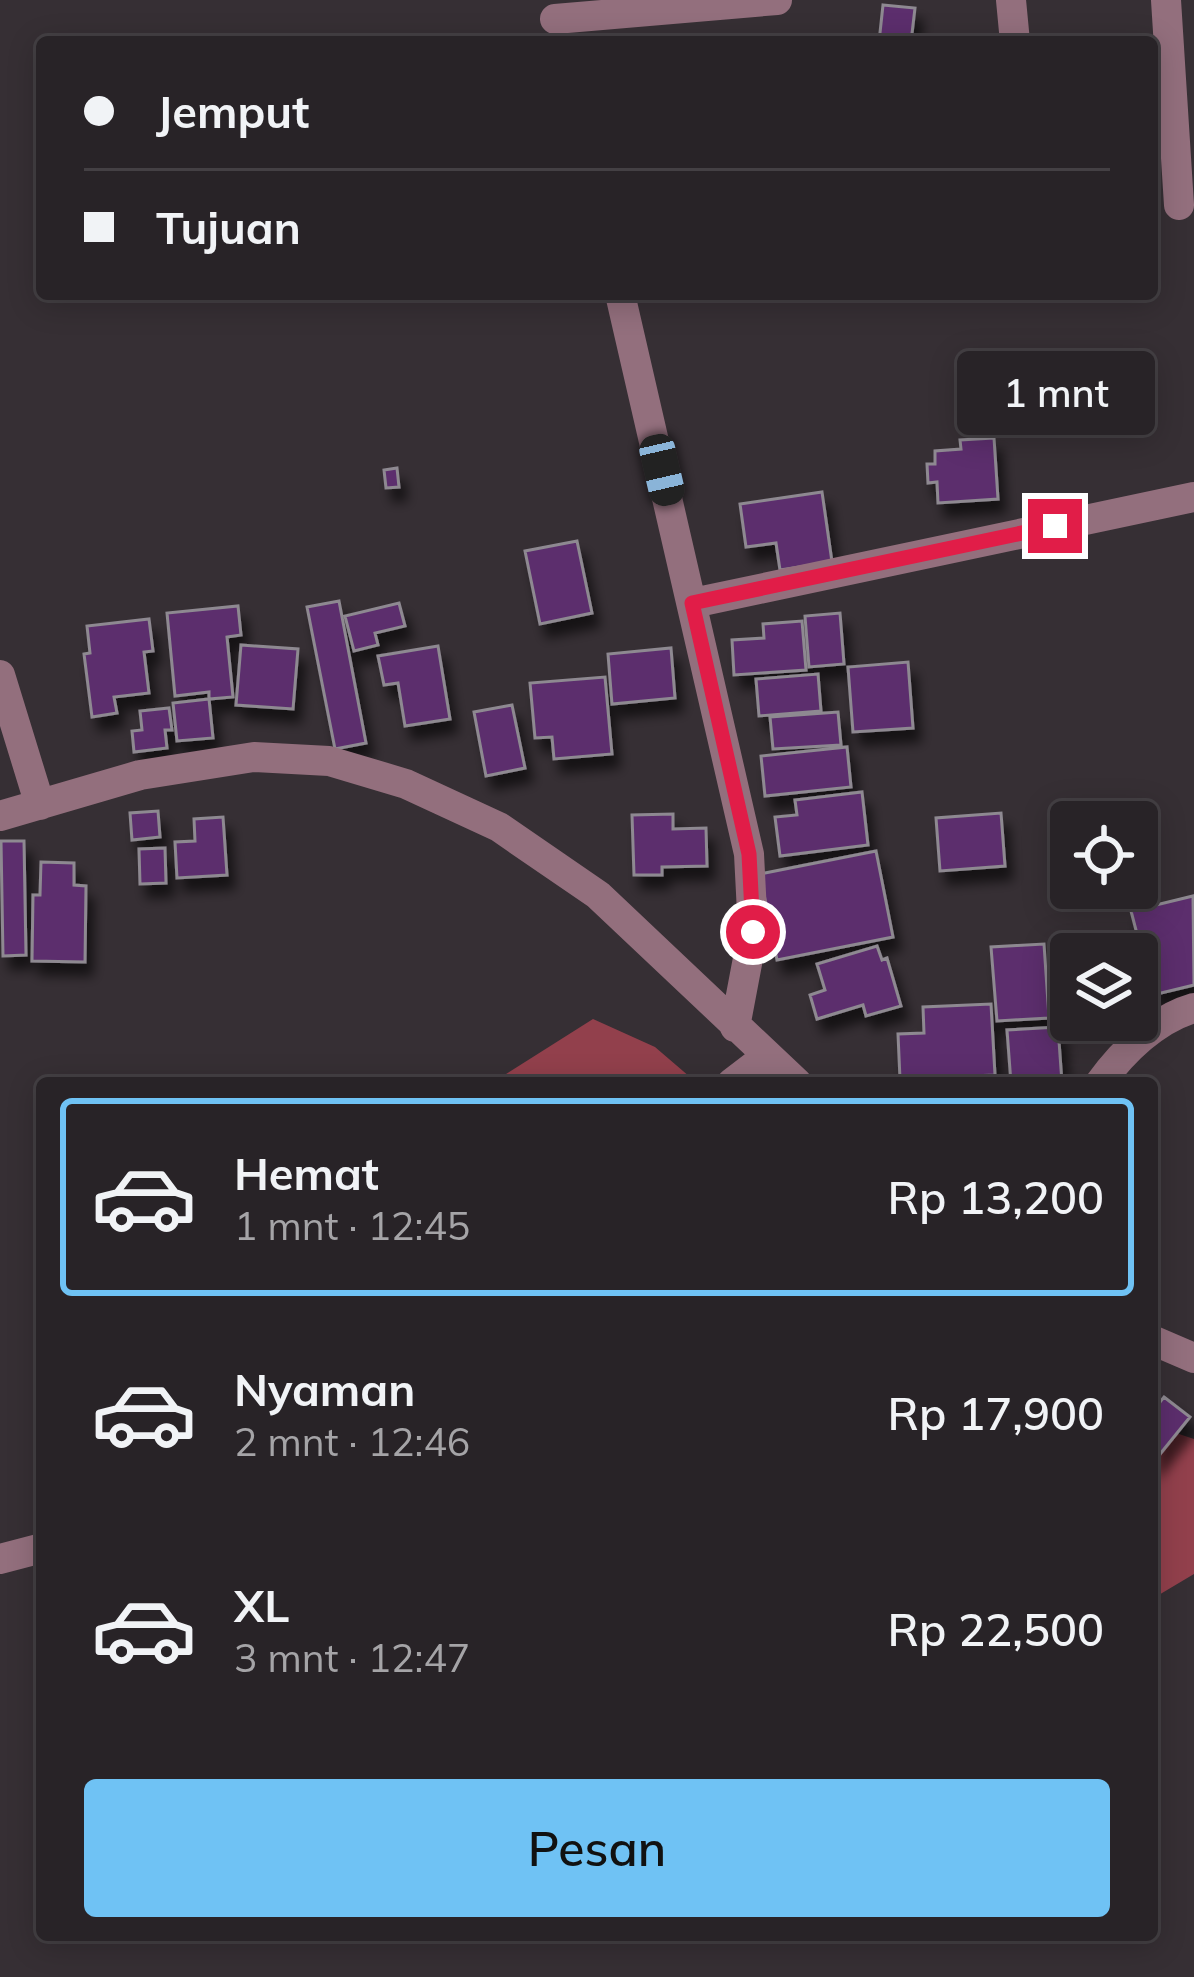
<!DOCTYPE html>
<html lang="id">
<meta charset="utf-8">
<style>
:root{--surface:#282327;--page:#342f33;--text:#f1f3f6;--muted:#a5a4a7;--line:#444044;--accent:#6fc2f4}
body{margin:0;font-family:Mulish,sans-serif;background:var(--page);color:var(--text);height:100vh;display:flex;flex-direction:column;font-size:45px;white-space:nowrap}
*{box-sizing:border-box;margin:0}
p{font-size:39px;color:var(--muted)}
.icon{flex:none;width:66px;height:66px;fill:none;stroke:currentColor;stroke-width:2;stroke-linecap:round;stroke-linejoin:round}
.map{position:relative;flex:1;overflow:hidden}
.drawer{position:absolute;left:36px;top:1077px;width:1122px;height:864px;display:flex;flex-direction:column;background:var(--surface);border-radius:12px;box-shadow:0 6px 30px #0003,0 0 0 3px var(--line)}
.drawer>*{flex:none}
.guide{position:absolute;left:36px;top:36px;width:1122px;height:264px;border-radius:12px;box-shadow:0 6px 30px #0003,0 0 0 3px var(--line);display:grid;align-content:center;height:264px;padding:0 48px;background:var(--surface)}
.fabs{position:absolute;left:1050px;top:801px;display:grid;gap:24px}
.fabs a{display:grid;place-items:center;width:108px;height:108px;border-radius:12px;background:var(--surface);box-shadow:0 6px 30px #0003,0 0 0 3px var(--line);font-size:60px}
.end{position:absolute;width:54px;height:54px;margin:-27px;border:15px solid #e11d48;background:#fff;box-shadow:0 0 0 6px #fff}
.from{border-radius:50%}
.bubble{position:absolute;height:84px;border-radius:12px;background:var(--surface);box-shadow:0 6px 30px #0003,0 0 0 3px var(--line);font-size:39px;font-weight:600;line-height:84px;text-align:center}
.car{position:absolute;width:36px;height:72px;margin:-36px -18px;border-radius:15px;box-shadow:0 0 9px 3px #0007;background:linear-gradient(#222 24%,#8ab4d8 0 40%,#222 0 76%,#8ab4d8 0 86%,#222 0)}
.guide b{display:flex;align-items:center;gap:42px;height:114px;font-size:45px}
.guide b+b{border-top:3px solid var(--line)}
.guide i{width:30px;height:30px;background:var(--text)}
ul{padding:21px 0 0;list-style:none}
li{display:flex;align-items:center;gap:36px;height:198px;margin:0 24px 18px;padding:0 24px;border:6px solid transparent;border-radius:12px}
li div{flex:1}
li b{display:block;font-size:45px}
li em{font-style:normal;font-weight:600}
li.on{border-color:var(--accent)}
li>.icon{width:108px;height:108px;stroke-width:1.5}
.cta{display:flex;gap:24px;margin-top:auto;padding:24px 48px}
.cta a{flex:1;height:138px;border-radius:12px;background:var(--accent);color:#111;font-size:48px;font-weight:600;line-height:138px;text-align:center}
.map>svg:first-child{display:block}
.forest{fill:#92404c}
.building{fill:#5b2f6d;stroke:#8e8991;stroke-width:3;filter:url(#shadow)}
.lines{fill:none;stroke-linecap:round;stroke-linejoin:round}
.minor{stroke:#936f7d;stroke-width:30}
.route{stroke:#e11d48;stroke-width:15}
</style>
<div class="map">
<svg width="1194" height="1977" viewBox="0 0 1194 1977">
<defs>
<filter id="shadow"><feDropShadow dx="7" dy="13" stdDeviation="6" flood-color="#0009"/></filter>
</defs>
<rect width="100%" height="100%" fill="#362f34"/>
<!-- forest -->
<path class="forest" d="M593,1019L655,1047L697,1083H492Z
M1152,1425L1194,1439V1574L1152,1599Z"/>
<!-- building -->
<path class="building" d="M883,5L915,8L911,42H879Z
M994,438L998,499L938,503L937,482L928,483L927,464H935V451L961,449L960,440Z
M397,468L399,487L386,488L384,470Z
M822,492L832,562L780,570L776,543L746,547L740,504Z
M577,541L592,613L540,624L525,551Z
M339,601L366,743L335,749L307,607Z
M399,603L405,626L375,633L378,645L354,651L345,616Z
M238,606L241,635L227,637L233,697L209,699V692L175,696L167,613Z
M840,613L844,664L809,667L805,616Z
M149,619L153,651L144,652L149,693L114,697L117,713L92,717L84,654L90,653L87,626Z
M802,621L806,670L734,675L732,640L764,638L763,624Z
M241,645L298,649L293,709L236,705Z
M438,646L450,719L405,726L398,683L384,685L378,656Z
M671,648L675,698L612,704L608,654Z
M908,662L913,728L853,732L848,667Z
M818,674L821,711L759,716L756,679Z
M605,677L612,754L554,759L552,737L535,738L530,683Z
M209,699L213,738L177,741L173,703Z
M512,705L525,768L486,776L474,712Z
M169,708L172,730H165L167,748L134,752L132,731L142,730L140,711Z
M838,712L841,745L773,749L770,717Z
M847,747L851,787L765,796L761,756Z
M862,792L868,845L780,856L775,817L797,815L795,800Z
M158,811L160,837L132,840L130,813Z
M1001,813L1005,866L940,871L936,818Z
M673,814V829L706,828L707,866L662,867V875H634L632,815Z
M223,817L227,875L177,878L175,842L195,841L194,819Z
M1,841H24L26,955L3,956Z
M165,848L166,883L140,884L139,849Z
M876,851L893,937L777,960L760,874Z
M41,862L74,863V885L86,886L85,962L32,961L33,895H40Z
M1193,896L1194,985L1153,995L1131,911Z
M1044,944L1049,1018L997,1021L991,947Z
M877,946L882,960L887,958L901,1006L866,1016L863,1005L817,1019L810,995L825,990L817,964Z
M991,1004L995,1075L900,1079L898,1034L924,1033L923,1007Z
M1058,1027L1062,1083H1011L1007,1030Z
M1164,1397L1190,1417L1152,1464V1412Z"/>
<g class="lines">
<!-- minor -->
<path class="minor" d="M1011,0L1015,42
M1166,0L1179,205
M555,19L777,0
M620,294L749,854L753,932L735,1027
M693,603L1194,497
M0,675L40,805
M0,816L140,775L254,757L329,761L406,784L499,827L598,895L797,1083
M732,1083L766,1057
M1100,1083C1123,1051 1156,1019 1194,1008
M1152,1340L1194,1358
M0,1559L42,1548"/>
</g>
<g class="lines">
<!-- route -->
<path class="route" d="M753,932L749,854L692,603L1055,526"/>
</g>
</svg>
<div class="fabs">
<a><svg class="icon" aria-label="locate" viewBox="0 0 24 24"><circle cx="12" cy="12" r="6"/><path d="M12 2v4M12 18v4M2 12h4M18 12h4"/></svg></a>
<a><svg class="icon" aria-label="layers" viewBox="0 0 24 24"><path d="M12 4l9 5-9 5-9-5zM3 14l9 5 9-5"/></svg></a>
</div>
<i class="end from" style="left:753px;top:932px"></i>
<i class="end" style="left:1055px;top:526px"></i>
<div class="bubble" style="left:957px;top:351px;width:198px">1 mnt</div>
<i class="car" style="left:662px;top:470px;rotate:167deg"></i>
<div class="guide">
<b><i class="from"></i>Jemput</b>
<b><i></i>Tujuan</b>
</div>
<section class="drawer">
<ul>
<li class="on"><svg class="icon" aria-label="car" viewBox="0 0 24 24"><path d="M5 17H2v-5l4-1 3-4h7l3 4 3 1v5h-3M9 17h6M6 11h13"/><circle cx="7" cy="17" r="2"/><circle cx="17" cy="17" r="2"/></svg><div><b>Hemat</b><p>1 mnt · 12:45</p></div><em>Rp 13,200</em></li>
<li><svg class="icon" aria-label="car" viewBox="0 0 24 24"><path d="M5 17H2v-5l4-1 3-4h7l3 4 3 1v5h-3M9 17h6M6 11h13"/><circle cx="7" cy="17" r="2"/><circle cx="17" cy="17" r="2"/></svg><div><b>Nyaman</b><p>2 mnt · 12:46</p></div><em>Rp 17,900</em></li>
<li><svg class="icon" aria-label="car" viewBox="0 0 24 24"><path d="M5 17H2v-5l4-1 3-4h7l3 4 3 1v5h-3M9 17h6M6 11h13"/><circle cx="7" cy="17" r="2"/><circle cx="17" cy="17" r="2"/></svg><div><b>XL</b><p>3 mnt · 12:47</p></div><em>Rp 22,500</em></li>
</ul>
<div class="cta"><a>Pesan</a></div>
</section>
</div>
